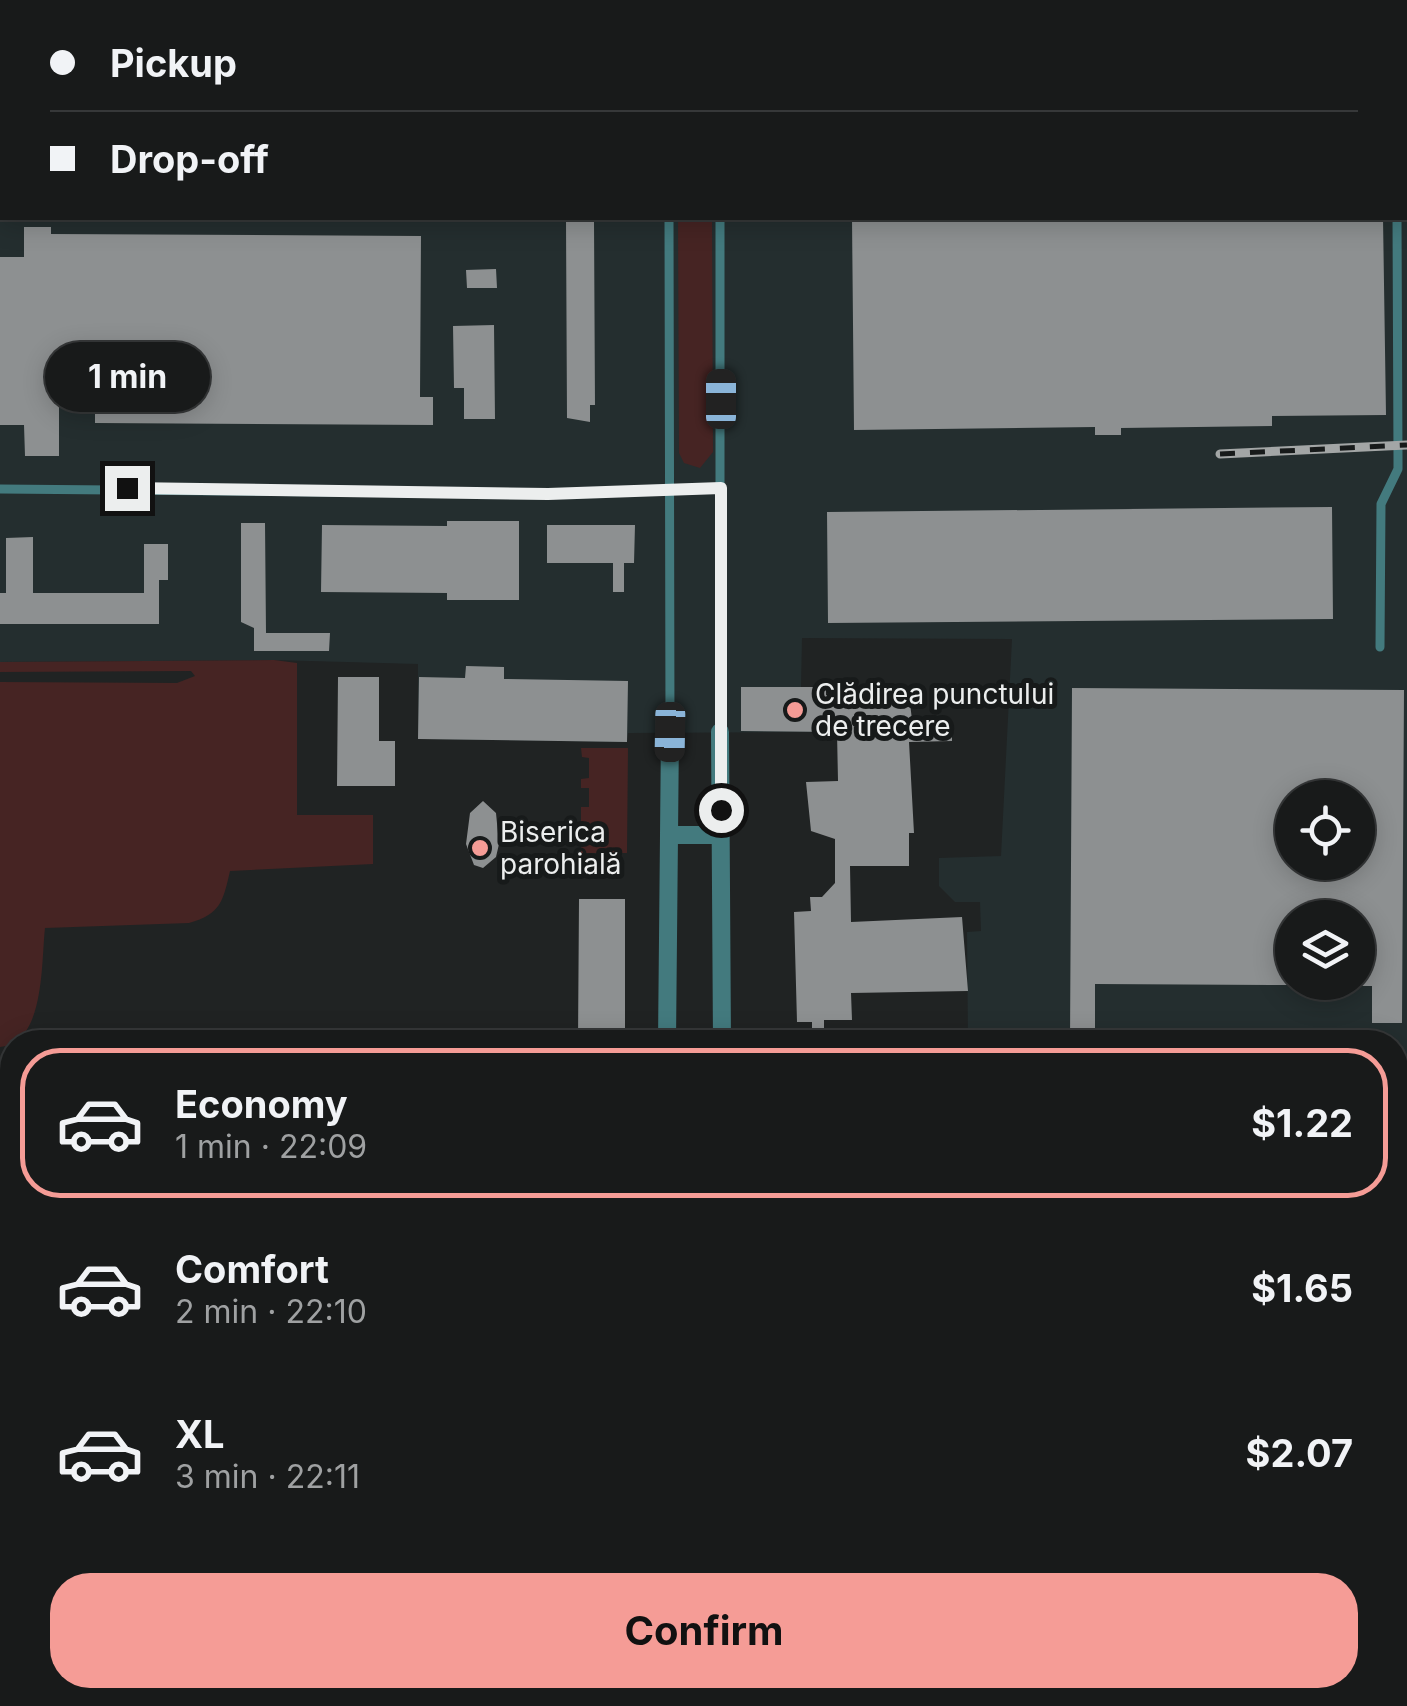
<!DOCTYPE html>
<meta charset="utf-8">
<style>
:root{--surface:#181a1a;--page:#212323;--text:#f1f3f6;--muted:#9fa1a2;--line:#363839;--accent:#f59c96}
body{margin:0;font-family:Inter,sans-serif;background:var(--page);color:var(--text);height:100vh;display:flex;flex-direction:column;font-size:38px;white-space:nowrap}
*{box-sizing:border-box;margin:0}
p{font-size:32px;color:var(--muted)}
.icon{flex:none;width:55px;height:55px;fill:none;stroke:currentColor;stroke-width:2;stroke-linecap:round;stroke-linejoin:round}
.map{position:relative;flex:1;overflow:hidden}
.side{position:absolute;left:0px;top:1030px;width:1408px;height:678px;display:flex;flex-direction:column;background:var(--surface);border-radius:40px 40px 0 0;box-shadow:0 5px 25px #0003,0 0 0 2px var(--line)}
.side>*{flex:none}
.top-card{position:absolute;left:0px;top:0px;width:1408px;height:220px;box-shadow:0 5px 25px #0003,0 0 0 2px var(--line);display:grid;align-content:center;height:220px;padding:0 50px;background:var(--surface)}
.controls{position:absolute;left:1275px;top:780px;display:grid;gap:20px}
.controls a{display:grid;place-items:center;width:100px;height:100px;border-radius:50%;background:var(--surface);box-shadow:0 5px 25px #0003,0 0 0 2px var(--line);font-size:50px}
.end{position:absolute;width:45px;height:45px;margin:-22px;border:12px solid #eceeee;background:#111;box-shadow:0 0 0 5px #111}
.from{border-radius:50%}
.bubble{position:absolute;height:70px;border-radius:35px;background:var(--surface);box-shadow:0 5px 25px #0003,0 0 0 2px var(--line);font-size:32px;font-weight:700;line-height:70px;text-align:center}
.car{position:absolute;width:30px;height:60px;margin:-30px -15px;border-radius:12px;box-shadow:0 0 8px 2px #0007;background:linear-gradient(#222 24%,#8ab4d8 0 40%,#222 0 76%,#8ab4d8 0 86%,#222 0)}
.top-card b{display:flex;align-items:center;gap:35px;height:95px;font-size:38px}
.top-card b+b{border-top:2px solid var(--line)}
.top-card i{width:25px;height:25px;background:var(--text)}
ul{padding:18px 0 0;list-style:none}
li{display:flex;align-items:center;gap:30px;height:150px;margin:0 20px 15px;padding:0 30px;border:5px solid transparent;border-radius:40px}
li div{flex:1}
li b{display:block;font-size:38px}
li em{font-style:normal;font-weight:700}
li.current{border-color:var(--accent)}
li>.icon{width:90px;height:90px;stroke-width:1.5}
.primary-button{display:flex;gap:20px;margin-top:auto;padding:20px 50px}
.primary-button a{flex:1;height:115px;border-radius:40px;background:var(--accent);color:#111;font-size:40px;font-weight:700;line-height:115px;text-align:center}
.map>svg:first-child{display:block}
.built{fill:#242e2f;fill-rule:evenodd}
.green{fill:#462423}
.building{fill:#8d9091;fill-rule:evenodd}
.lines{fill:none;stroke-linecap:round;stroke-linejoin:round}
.lane{stroke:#437a7e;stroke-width:9}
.street{stroke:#437a7e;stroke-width:18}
.secondary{stroke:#50adb3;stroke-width:20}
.rail-casing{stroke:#a3a6a6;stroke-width:9}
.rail{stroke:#171a1a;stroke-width:5;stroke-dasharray:15;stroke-linecap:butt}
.route{stroke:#eceeee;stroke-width:12}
.poi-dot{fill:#f59c96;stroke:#171a1a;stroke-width:4}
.labels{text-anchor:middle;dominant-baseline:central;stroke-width:10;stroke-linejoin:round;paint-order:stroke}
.poi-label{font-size:28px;fill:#eceeee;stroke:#171a1a;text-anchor:start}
</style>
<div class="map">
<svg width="1407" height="1706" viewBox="0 0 1407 1706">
<rect width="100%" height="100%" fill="#202323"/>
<!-- built -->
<path class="built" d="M0,0H1407V1087H1395V1042H968L967,932L981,931L980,902H955L939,886V858L1001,856L1012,639L802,638L801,687H826V732L628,733L627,742L418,739V664L274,660L0,662ZM2,2H1405V218H2ZM1292,798H1358V862H1292ZM1292,918H1358V982H1292Z
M1395,1143H1407V1262L1395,1266Z"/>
<!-- green -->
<path class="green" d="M678,218H712L713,452L700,468L684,463L679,453Z
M274,660L297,663V815H373V864L230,871C223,901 221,914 189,923L45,928C41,964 45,1043 0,1047V682L177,683L195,676L191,671L0,672V662Z
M581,748H628L627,853H581V841L589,840V822H581V807H589V788H581V779L589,778V758L582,757Z
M12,1082V1254L0,1241V1096Z
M0,1281L12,1285V1613L0,1603Z"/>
<!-- building -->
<path class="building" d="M852,218H1383L1386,415L1272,416V426L1121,428V435H1095V427L854,430Z
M566,221H594L595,405H590V422L567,418Z
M24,227H51V234L421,236L420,397H433V425L95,423V405L59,404V456H25L24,425H0V257H24Z
M496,269L497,288H467L466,270Z
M494,325L495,419H464V388H454L453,326Z
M1332,507L1333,619L828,623L827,512Z
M447,521H519V600H447V593L321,592L322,525L447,526Z
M241,523H265L266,633H330L329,651H254V628L241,622Z
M547,525H635L634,563H624V592H613V563H547Z
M33,537V593H144V544H168V580H159V624H0V593H6V538Z
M466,666L504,667V679L628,681L627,742L418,739L419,677L465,678Z
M338,677H379V741H395V786H337Z
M741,687H826V695H909L913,728H952V741L909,742L914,833H909V866H850L851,922L962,917L968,991L851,993L852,1020H824V1036L812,1037V1022H797L794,912L811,911L810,897H822L835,883V839L811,831L806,782L838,781L837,732L741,731Z
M1072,688L1404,690L1402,1023H1372V986H1358V918H1292V985L1095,984V1042H1070ZM1292,798H1358V862H1292Z
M483,801L496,813L499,844L496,857L483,868L474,865L466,844L470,813Z
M579,899H625V1041H578Z"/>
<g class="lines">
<!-- lane -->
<path class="lane" d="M669,0V2
M719,0V2
M1396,0V2
M669,218L670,732
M720,218V732
M0,489L548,494L721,488
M1380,647L1381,504L1398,469V457L1397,218
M0,1257L12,1266"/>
<!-- street -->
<path class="street" d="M720,732L722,1042
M669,835H721
M667,1042L670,732
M0,1681L12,1663"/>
<!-- secondary -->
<path class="secondary" d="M1395,1103H1407
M690,1706V1695"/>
<!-- rail casing -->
<g class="rail-casing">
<path id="rail" d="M1220,454L1407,445
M1395,1535L1407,1529
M1051,1706L1073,1695"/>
</g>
<!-- rail -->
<use href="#rail" class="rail"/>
</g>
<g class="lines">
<!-- route -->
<path class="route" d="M127,488L548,494L721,488V810"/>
</g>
<!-- markers -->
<g class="poi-dot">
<circle cx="795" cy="710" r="10"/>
<circle cx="480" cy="848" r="10"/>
</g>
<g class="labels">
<!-- poi labels -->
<g class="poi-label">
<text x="815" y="694">Clădirea punctului<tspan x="815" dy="32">de trecere</tspan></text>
<text x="500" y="832">Biserica<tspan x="500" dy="32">parohială</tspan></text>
</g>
</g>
</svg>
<div class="controls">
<a><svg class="icon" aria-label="locate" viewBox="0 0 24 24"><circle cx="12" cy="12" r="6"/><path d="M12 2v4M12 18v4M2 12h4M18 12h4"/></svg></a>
<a><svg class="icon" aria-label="layers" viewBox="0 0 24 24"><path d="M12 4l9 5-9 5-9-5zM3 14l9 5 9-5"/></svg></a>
</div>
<i class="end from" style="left:721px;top:810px"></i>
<i class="end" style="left:127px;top:488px"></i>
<div class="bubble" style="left:45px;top:342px;width:165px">1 min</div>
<i class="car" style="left:721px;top:399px;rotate:0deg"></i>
<i class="car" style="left:670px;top:732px;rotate:181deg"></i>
<div class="top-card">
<b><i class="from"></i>Pickup</b>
<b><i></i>Drop-off</b>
</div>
<section class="side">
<ul>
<li class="current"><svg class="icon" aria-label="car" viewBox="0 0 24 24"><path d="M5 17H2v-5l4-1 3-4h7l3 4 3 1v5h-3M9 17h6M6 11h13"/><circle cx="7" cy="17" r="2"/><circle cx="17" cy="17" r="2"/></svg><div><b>Economy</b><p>1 min · 22:09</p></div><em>$1.22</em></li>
<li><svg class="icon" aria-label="car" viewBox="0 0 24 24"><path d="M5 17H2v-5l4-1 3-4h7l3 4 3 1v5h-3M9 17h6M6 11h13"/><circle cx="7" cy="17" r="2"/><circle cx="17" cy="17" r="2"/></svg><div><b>Comfort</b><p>2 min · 22:10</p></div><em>$1.65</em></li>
<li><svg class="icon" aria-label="car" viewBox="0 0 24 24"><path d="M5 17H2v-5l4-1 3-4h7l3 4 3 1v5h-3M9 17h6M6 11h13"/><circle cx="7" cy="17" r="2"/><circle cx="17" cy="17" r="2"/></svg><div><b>XL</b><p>3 min · 22:11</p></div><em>$2.07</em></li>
</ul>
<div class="primary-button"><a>Confirm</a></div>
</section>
</div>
